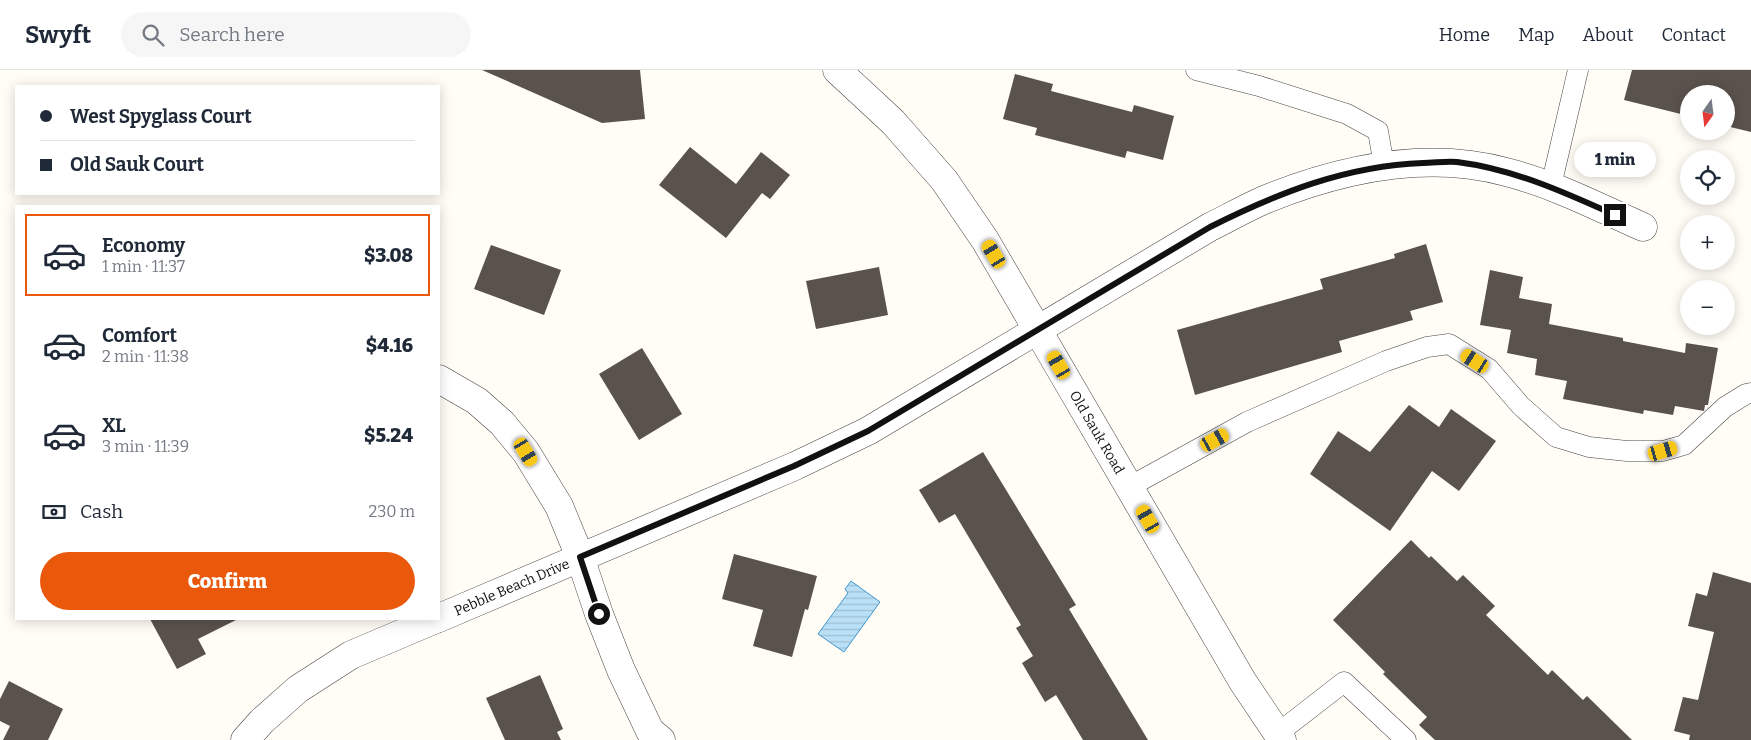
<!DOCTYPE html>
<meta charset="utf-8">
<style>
:root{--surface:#fff;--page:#f6f6f7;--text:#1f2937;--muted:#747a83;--line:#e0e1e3;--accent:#ea580c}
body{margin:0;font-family:Bitter,serif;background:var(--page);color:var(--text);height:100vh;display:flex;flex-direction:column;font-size:19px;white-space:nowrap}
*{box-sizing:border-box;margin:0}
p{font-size:16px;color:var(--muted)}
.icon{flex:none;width:28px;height:28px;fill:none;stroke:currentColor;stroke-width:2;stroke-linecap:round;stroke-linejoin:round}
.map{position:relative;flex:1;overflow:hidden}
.side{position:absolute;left:15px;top:135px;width:425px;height:415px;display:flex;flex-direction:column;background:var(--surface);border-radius:0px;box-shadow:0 2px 12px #0003}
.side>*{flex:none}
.top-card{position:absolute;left:15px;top:15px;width:425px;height:110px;border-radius:0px;box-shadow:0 2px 12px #0003;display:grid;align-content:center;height:110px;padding:0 25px;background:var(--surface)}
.needle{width:32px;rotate:194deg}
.fabs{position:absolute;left:1680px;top:15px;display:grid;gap:10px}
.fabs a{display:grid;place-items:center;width:55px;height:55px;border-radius:50%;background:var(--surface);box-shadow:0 2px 12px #0003;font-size:25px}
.end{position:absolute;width:22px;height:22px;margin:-11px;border:6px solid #111;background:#fff;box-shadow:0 0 0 2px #fff}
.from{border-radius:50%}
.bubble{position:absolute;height:35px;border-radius:18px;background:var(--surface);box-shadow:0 2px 12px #0003;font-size:16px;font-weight:800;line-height:35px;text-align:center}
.car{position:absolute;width:15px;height:30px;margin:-15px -8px;border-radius:6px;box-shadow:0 0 4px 1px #0007;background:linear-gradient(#f5c518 24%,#345 0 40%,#f5c518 0 76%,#345 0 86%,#f5c518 0)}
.top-card b{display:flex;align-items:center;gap:18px;height:48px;font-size:19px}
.top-card b+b{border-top:1px solid var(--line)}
.top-card i{width:12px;height:12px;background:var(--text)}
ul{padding:9px 0 0;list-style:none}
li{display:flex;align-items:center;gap:15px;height:82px;margin:0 10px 8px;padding:0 15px;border:2px solid transparent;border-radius:0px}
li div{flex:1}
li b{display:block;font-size:19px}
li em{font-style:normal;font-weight:800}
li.selected{border-color:var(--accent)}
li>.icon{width:45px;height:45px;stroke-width:1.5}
.pay{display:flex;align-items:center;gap:12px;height:55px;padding:0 25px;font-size:19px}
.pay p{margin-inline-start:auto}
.cta{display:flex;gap:10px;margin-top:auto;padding:10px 25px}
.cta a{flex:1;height:58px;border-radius:30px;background:var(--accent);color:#fff;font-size:20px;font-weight:800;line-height:58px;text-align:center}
header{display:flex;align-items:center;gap:30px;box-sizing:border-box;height:70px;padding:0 25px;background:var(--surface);border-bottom:1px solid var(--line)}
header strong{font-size:24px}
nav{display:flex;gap:28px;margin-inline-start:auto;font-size:18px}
.search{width:350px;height:45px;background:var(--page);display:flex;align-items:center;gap:12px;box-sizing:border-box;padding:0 18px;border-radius:28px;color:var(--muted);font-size:19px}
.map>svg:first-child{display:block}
.water{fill:url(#water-rules);stroke:#3f96cf}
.building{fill:#5a524d}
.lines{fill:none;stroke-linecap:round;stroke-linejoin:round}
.service-casing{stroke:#444;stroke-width:21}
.minor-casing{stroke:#444;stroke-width:29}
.tertiary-casing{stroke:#444;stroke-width:29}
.service{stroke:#fff;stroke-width:20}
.minor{stroke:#fff;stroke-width:28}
.tertiary{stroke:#fff;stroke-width:28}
.route{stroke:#111;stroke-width:6}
.labels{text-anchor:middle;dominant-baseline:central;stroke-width:5;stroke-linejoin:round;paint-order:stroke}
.street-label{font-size:14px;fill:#111;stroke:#fff}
</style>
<header>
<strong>Swyft</strong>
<div class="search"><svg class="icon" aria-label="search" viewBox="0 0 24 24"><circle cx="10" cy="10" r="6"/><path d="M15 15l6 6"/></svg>Search here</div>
<nav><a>Home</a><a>Map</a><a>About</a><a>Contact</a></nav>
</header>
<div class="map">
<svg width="1751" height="670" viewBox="0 0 1751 670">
<defs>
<pattern id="water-rules" width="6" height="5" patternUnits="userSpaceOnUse" patternTransform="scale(1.25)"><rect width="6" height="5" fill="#b9e0f7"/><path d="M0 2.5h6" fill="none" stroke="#9ebfd3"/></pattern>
</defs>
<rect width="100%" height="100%" fill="#fffdf5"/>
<!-- water -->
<path class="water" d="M851,511L880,532L844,582L818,564L848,523L845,519Z"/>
<!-- building -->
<path class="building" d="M482,0H640L645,49L602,53Z
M1632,0H1751V62L1726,56V24H1689V46L1624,30Z
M1015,4L1053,14L1051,21L1132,42L1134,35L1174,46L1163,90L1127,81L1125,88L1035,65L1037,58L1003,49Z
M690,77L736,114L761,82L790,105L770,129L762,123L726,168L659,115Z
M1426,174L1443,232L1410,241L1413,250L1339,271L1342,282L1195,325L1177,260L1323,219L1320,209L1395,188L1394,184Z
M491,175L561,200L544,245L474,219Z
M879,197L888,245L816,259L806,211Z
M1490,200L1523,207L1519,228L1552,234L1549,254L1623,268V271L1685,283L1686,273L1718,278L1708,335H1705L1704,341L1675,336L1673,345L1644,340L1643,344L1563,329L1567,311L1535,305L1537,289L1507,283L1511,260L1480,255Z
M642,278L682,344L639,370L599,304Z
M1409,335L1439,357L1451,339L1496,371L1459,421L1432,401L1390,461L1310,404L1338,361L1370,382Z
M983,382L1076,535L1069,539L1148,670H1083L1056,625L1045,632L1022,593L1033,586L1016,558L1021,555L955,444L939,453L919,420Z
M1411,470L1429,488L1431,486L1457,511L1463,505L1495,536L1486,545L1548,605L1552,600L1583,630L1587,626L1632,670H1435L1419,655L1427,647L1383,604L1385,602L1333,550Z
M734,484L817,506L808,540L805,539L792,587L753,576L763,540L722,529Z
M1713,502L1751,513V670H1689L1690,665L1674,661L1683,627L1698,630L1714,562L1688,556L1696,523L1707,526Z
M150,549H238L198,569L206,584L177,599Z
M540,605L563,659L557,662L561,670H505L486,628Z
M9,611L63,639L48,670H3L10,656L0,651V629Z"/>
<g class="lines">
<!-- service casing -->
<g class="service-casing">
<path id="service" d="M1196,0L1259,16L1347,44L1378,61L1384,96
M1551,116L1578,0
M1129,417L1247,352L1386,291L1427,277L1449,274L1489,299L1521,336L1556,367L1589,377L1627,381H1663L1684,375L1725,337L1746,324L1751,323
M1277,664L1344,612L1406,670"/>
</g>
<!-- minor casing -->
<g class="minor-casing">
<g id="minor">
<path d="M439,309L477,331L502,353L526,382L559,436L580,487L599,544L621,600L650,661L661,670"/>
<path id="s1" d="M439,548L795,396L868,361L1210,157C1228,148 1246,138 1264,130C1340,99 1425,80 1506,102C1554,114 1598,137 1643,157"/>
<path d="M245,670L262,651L298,619L351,585L436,549"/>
</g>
</g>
<!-- tertiary casing -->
<g class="tertiary-casing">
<g id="tertiary">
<path id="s2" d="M837,0L893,52L944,110L985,170L1243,612L1282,670"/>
</g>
</g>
<!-- service -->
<use href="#service" class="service"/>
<!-- minor -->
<use href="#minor" class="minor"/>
<!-- tertiary -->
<use href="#tertiary" class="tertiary"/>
</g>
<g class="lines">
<!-- route -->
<path class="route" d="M599,544L580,487L794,396L868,361L1210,157C1278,123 1345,96 1423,93C1434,93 1446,91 1457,92C1513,99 1564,122 1615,145"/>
</g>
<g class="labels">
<!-- street labels -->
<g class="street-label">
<text stroke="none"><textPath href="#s2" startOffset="449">Old Sauk Road</textPath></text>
<text stroke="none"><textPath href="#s1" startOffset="79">Pebble Beach Drive</textPath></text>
</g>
</g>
</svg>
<div class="fabs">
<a><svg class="needle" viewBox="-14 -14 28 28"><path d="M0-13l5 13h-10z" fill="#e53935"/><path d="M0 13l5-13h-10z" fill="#747a83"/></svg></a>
<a><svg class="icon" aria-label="locate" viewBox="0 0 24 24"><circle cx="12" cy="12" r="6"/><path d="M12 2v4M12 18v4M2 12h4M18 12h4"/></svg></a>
<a>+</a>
<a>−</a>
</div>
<i class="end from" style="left:599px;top:544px"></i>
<i class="end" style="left:1615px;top:145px"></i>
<div class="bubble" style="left:1574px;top:72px;width:82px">1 min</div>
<i class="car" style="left:994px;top:184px;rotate:329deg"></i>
<i class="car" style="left:1475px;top:291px;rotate:303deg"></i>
<i class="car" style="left:1059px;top:295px;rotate:330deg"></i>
<i class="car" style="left:1215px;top:370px;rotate:61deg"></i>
<i class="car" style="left:1663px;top:381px;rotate:74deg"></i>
<i class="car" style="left:526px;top:382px;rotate:149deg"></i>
<i class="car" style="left:1148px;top:449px;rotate:330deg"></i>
<div class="top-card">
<b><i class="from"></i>West Spyglass Court</b>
<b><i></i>Old Sauk Court</b>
</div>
<section class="side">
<ul>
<li class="selected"><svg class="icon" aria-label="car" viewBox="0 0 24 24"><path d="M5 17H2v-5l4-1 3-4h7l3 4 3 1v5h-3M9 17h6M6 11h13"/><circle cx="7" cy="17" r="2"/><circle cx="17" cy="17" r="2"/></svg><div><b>Economy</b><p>1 min · 11:37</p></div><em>$3.08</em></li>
<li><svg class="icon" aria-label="car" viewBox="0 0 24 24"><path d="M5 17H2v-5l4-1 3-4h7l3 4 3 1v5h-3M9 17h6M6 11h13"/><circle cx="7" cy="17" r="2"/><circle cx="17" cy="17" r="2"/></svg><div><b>Comfort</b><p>2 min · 11:38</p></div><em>$4.16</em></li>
<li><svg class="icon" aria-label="car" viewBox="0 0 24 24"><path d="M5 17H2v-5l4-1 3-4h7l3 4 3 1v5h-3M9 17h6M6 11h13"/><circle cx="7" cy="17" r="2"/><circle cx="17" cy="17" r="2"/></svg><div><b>XL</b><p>3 min · 11:39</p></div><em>$5.24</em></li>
</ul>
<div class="pay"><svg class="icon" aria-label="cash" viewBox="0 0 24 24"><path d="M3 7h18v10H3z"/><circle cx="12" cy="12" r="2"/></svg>Cash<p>230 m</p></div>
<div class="cta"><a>Confirm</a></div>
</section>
</div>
